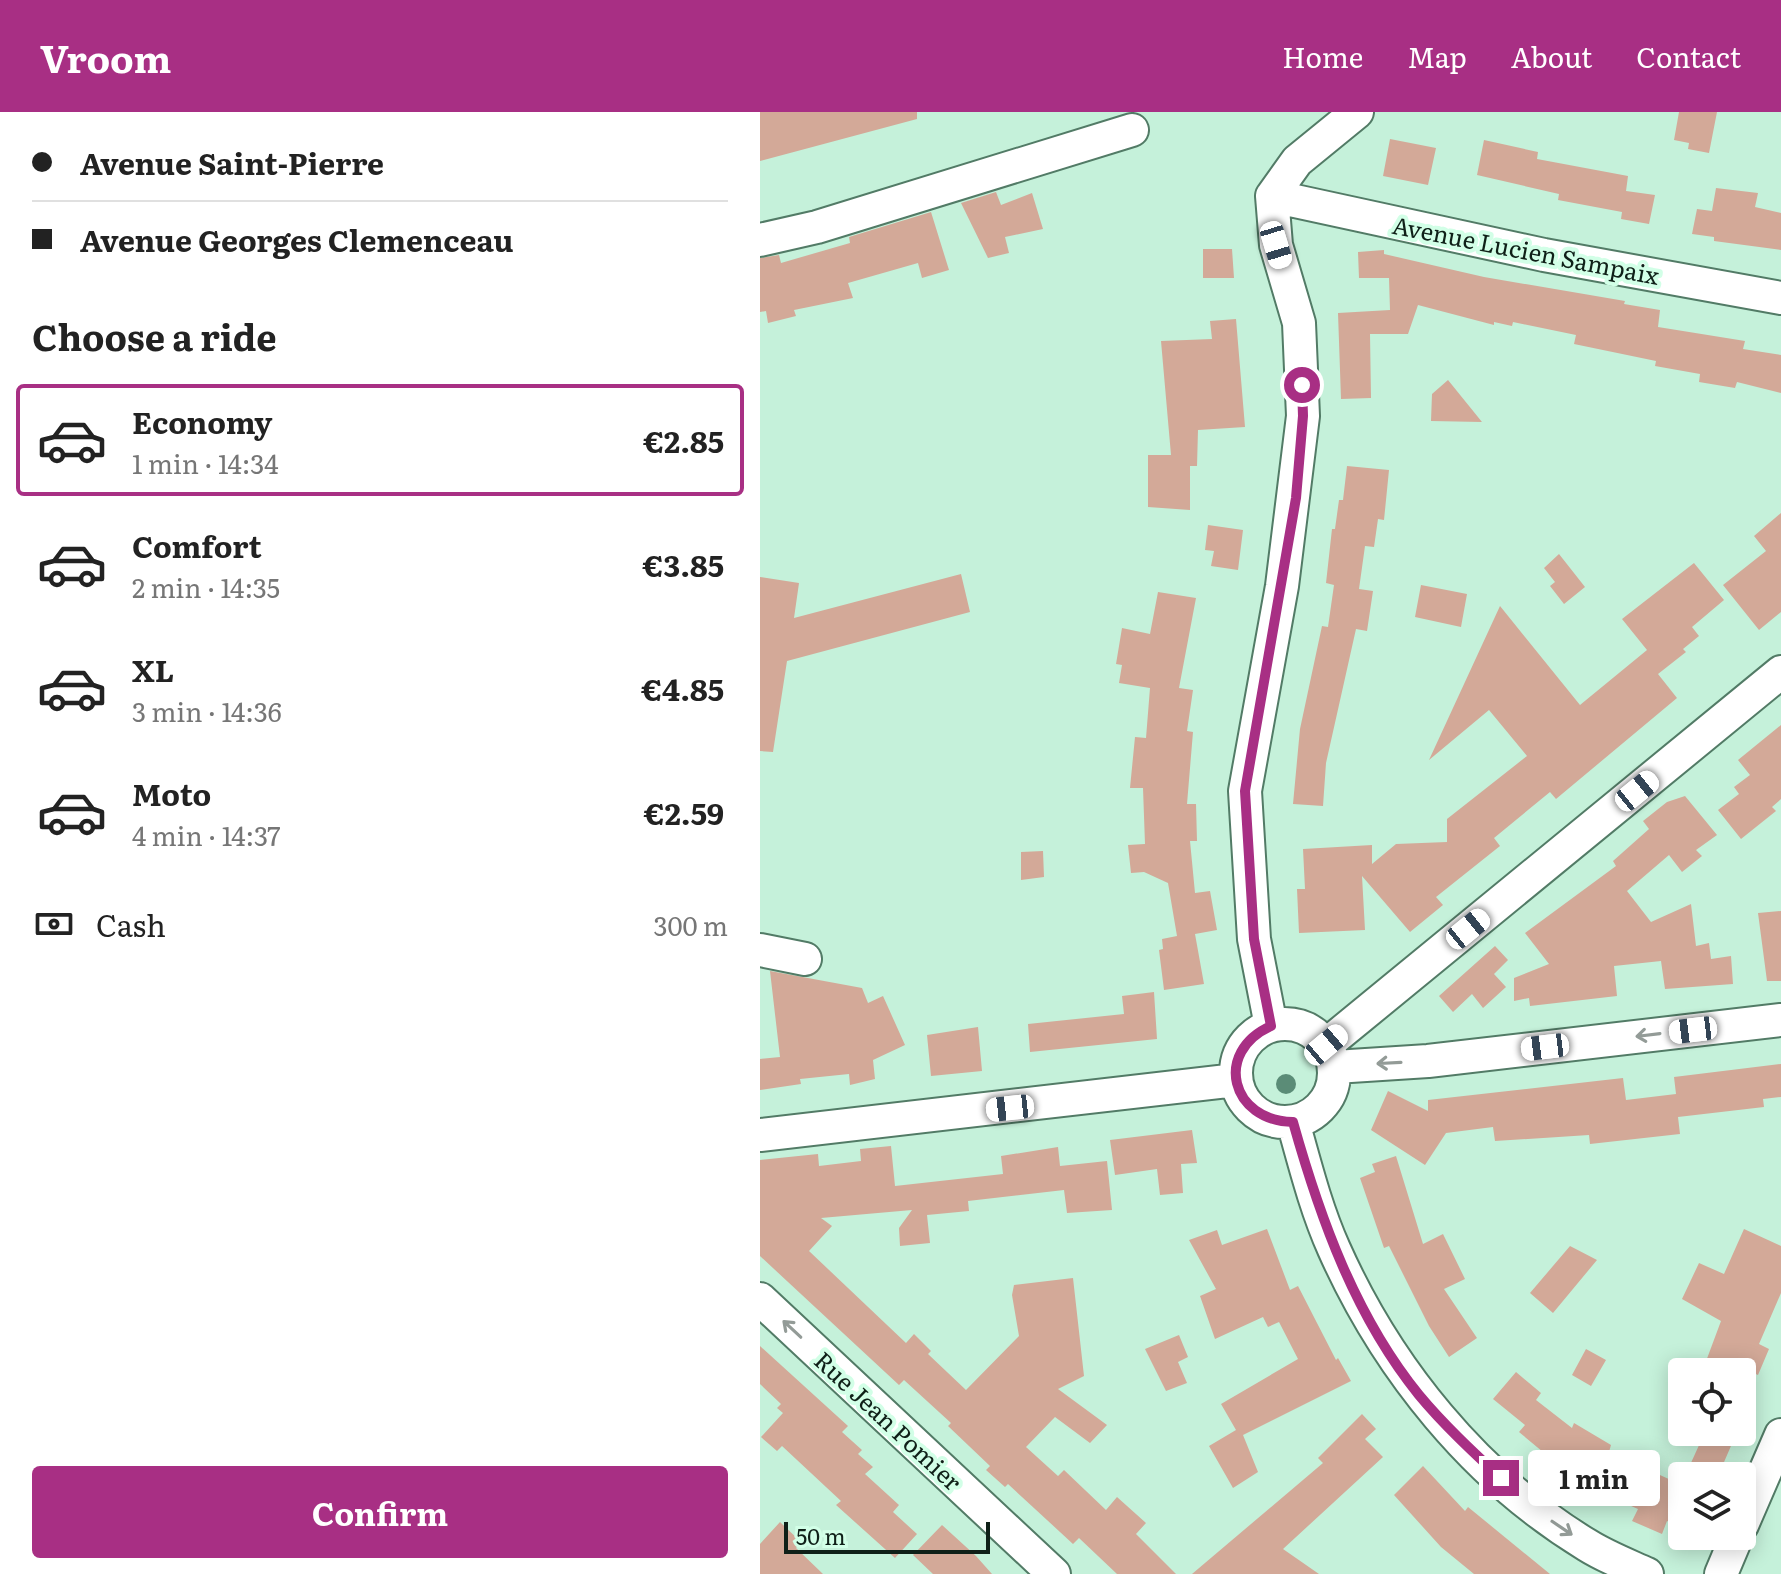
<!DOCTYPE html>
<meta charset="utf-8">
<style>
:root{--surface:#fff;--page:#f6f6f6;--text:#222;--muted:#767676;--line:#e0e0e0;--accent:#a82f84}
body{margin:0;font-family:Literata,serif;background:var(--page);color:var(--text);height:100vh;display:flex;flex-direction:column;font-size:30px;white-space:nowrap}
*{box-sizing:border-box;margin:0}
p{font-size:26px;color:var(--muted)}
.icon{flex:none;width:44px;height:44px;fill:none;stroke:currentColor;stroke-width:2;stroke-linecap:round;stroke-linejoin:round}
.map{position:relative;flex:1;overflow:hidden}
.panel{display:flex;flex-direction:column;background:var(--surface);width:760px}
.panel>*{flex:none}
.banner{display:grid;align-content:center;height:176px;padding:0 32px;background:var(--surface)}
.controls{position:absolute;left:908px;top:1246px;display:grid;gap:16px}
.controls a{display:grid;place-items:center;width:88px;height:88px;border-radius:8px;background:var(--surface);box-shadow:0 4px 20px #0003;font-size:40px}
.scale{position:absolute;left:24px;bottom:20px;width:206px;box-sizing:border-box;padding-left:8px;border:4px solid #0f2018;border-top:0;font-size:22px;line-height:28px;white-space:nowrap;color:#0f2018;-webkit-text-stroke:6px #d2ffe7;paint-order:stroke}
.end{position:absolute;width:36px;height:36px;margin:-18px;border:10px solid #a82f84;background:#fff;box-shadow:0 0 0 4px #fff}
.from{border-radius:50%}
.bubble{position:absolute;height:56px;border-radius:8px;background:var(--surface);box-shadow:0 4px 20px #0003;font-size:26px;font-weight:700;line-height:56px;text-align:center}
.car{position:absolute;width:24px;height:48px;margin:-24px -12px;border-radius:10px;box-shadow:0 0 6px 2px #0007;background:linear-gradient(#fff 24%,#345 0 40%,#fff 0 76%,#345 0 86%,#fff 0)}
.banner b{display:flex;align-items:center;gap:28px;height:76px;font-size:30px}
.banner b+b{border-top:2px solid var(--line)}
.banner i{width:20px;height:20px;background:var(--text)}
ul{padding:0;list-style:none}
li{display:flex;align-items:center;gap:24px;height:112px;margin:0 16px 12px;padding:0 16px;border:4px solid transparent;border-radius:8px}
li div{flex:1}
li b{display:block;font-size:30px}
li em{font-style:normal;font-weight:700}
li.selected{border-color:var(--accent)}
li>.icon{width:72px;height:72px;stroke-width:1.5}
h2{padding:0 32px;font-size:36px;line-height:96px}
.pay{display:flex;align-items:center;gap:20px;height:88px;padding:0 32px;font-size:30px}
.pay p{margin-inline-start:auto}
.action{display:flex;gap:16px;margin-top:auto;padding:16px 32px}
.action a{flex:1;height:92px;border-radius:8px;background:var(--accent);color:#fff;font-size:32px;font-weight:700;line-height:92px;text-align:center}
header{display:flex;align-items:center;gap:48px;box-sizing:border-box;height:112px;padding:0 40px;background:var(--accent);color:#fff}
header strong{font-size:38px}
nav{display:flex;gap:44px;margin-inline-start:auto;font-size:28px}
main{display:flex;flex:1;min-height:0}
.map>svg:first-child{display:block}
.building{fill:#d3a998}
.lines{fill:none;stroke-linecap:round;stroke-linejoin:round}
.minor-casing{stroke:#527b66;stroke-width:36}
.minor{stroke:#fff;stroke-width:32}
.tree{fill:#5b8c77}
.oneway{stroke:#939b97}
.route{stroke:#a82f84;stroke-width:10}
.labels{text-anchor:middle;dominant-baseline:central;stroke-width:8;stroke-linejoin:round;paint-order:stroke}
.street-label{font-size:24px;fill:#0f2018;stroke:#d2ffe7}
</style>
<header>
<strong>Vroom</strong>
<nav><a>Home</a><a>Map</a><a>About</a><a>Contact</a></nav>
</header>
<main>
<section class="panel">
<div class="banner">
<b><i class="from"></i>Avenue Saint-Pierre</b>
<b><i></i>Avenue Georges Clemenceau</b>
</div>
<h2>Choose a ride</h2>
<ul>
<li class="selected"><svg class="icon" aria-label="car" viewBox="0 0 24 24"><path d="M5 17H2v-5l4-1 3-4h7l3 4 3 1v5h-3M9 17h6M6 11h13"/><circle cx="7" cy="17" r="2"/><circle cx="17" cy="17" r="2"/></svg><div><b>Economy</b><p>1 min · 14:34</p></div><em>€2.85</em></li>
<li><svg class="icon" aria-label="car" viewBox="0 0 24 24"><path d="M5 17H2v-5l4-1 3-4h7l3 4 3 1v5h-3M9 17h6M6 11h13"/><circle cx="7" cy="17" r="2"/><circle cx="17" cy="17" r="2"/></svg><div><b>Comfort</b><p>2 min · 14:35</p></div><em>€3.85</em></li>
<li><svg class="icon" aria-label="car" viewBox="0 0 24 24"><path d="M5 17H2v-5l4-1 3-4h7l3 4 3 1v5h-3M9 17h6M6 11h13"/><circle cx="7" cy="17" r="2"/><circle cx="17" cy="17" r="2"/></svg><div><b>XL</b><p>3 min · 14:36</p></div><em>€4.85</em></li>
<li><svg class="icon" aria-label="car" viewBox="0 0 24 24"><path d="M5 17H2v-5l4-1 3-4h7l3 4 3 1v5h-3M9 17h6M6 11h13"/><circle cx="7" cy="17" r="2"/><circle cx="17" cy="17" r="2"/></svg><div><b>Moto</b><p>4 min · 14:37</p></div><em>€2.59</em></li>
</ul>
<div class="pay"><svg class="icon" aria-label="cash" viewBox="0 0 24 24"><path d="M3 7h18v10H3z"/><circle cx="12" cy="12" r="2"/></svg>Cash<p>300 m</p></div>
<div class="action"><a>Confirm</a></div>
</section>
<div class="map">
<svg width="1021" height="1462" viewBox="0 0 1021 1462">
<rect width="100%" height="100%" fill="#c5f1da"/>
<!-- building -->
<path class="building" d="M0,0H157V7L0,49Z
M919,0H957L949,41L928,37L929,31L914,28Z
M630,27L676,36L668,73L623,64Z
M724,28L778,40L777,47L868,64L866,79L895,83L889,112L861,107L862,100L798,88L799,82L717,63Z
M956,76L998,81L995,95L1021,101V138L954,129V125L932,122L937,97L952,99Z
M236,80L241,93L272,81L283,117L245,125L249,141L228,146L201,91Z
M171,100L189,158L162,166L158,151L88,171L93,186L34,198L36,204L8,211L6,199L0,200V146L19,143L21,151L90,131L89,125Z
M443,137H472L474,166H443Z
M624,138V142L724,165L865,189L864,192L900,198L898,215L985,229L983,237L1021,243V281L977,270L975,276L939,270L940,262L895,254L896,249L814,232L816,223L753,210L752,214L734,210V213L658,193L648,222H610L611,286L581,287L578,201L630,198L629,166H599L598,140Z
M476,207L485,315L438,318L437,354H430V398L388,395V343H411L401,229L452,227L450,209Z
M688,268L722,310L671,309L672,282Z
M587,354L629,358L624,408L618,407L614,435L605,434L599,477L613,479L607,519L596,517L566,651L563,694L533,692L540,617L562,514L568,515L574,473L566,471L572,417H575L579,388H583Z
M1021,401V500L999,518L963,473L1006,439L994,424Z
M448,413L483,418L478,458L451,454L454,439L445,438Z
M799,442L825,475L804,492L790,474L795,470L784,456Z
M934,451L964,488L932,515L939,524L923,537L926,540L898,562L917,586L796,687L790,680L734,726L740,734L676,785L683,793L650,820L602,764L605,818L539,821L537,777H545L543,737L612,733V752L636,732L687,730V707L767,644L729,598L669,648L740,494L820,593L887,538L862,507Z
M201,462L210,500L27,549L13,640L0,639V465L39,471L34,506Z
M661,473L707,482L701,515L655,505Z
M398,480L436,486L419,576L433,578L427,619L433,620L427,692H436L437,729H430L435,781L450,779L457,818L435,822L444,872L404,878L399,838L403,837L402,827L417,824L408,771L384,760L371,761L368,733L385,732L383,676H370L375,625L386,626L390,576L359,571L362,553L356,552L362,516L390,522Z
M1021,613V687L1012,695L1016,699L981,727L958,698L979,682L974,675L990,663L978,648Z
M925,684L957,723L936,738L942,744L922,760L909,743L867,779L891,810L931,792L936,834L949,831L951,847L971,844L973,872L905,877L901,849L854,854L857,884L770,894L769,886L754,889V866L789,852L765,821L856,754L853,749L889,717L883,709L907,690Z
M283,739L284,765L261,768V740Z
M1021,799V869H1007L998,801Z
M735,834L748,848L734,862L746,875L723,896L712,882L693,900L679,884Z
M10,859L102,876L108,891L123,884L145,933L113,948L115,967L90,973L89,962L40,967L41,972L0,978V947L20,945Z
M394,880L397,927L270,940L268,912L364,902L362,884Z
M218,915L222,959L171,964L167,923Z
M1021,952V985L1003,987L1004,995L918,1005L920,1022L830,1032L829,1023L735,1029L733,1015L686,1021L665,1053L611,1018L628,979L668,999V988L863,966L866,988L916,982L914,965Z
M432,1018L437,1051L421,1052L423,1081L400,1083L397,1057L355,1063L350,1028Z
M131,1034L135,1074L243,1062L241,1044L298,1035L300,1054L347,1049L352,1098L307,1101L304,1078L208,1089L209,1099L167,1103L170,1131L140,1134L139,1116L152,1098L61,1106L72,1114L49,1139L146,1231L154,1222L171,1239L168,1242L206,1278L259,1224L252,1183L254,1173L313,1166L324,1264L298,1277L347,1313L330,1331L295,1305L266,1335L298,1364L304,1358L346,1398L357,1385L386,1411L376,1422L416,1462H357L319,1426L313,1432L248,1372L245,1375L226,1358L230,1354L188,1314L191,1311L144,1268L139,1273L0,1144V1048L58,1042L59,1054L101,1049L100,1037Z
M636,1044L663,1132L683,1122L705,1167L684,1177L717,1226L689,1245L669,1214L629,1134L624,1136L600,1066L615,1060L612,1052Z
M507,1117L530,1178L538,1174L576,1248L578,1246L591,1269L483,1323L498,1360L473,1376L449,1334L476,1318L461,1292L538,1247L519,1210L508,1215L503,1205L455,1227L440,1184L456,1177L429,1128L457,1118L462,1133Z
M984,1117L1021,1134V1181L999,1232L1009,1237L998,1263L975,1253L972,1260H942L961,1209L922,1187L939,1151L964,1162Z
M810,1134L837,1148L793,1201L770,1181Z
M419,1223L428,1245L418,1250L427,1271L406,1279L385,1237Z
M0,1234L88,1314L82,1320L102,1338L98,1342L113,1355L105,1362L139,1393L133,1400L157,1422L135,1446L76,1393L81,1389L22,1334L17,1339L1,1325L23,1301L17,1296L21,1292L0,1272Z
M826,1237L846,1248L831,1274L812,1263Z
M756,1260L781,1281L776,1288L812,1316L814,1311L851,1333L849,1340L922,1373V1394L914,1412L907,1409L902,1422L872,1409L878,1397L832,1377L836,1369L783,1340L759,1320L765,1313L733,1287Z
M602,1302L616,1317L605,1327L623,1345L523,1437L559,1462H432L563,1351L558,1346Z
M945,1320H977L958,1364H925Z
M663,1354L705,1399L708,1395L790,1462H714L681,1435L634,1383Z
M20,1410L41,1430L36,1436L63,1462H0V1432Z
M182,1413L216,1444L232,1462H173L153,1443Z"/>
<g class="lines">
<!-- minor casing -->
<g class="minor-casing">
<path id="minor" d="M512,84L784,143L1021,186
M512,84L537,49L597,0
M0,128L57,115L372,18
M0,838L45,847
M476 961a49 49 0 1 1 98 0a49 49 0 1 1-98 0Z
M511,914L494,827L485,679L522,474L543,304L539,211L516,133L512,84
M566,933L1021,560
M575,955L668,949L1021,908
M533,1010C545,1053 556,1097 574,1137C627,1256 715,1365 827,1433C846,1445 867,1453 887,1462
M0,1023L476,968
M0,1187L294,1462
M982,1413L1021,1323
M961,1462L977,1424"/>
</g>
<!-- minor -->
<use href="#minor" class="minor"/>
</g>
<!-- trees -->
<circle class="tree" cx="526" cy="972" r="10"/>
<!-- one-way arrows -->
<defs><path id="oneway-shaft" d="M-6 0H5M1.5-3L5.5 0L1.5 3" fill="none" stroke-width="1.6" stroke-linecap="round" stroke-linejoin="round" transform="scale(2)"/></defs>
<g class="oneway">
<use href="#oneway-shaft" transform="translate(888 923) rotate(173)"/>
<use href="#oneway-shaft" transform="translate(629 951) rotate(177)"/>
<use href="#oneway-shaft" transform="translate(32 1217) rotate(-137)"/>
<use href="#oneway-shaft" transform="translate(802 1416) rotate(34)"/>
</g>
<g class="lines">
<!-- route -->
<path class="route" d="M542,273L543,304L536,386L485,679L494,827L511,914C453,940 471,1009 533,1010C560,1106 595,1204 659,1283C683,1312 713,1340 741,1366"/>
</g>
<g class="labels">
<!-- street labels -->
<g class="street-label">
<text transform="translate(766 137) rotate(11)">Avenue Lucien Sampaix</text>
<text transform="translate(129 1308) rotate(43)">Rue Jean Pomier</text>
</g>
</g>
</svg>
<div class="controls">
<a><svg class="icon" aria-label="locate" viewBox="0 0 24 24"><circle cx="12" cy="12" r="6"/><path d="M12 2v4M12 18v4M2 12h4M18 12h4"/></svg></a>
<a><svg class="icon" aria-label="layers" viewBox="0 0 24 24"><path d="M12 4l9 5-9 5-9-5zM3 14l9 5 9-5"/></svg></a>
</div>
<div class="scale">50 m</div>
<i class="end from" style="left:542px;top:273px"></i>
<i class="end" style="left:741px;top:1366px"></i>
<div class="bubble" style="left:768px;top:1338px;width:132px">1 min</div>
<i class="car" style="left:516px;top:133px;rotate:163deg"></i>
<i class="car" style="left:877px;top:679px;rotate:51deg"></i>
<i class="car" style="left:708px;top:817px;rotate:51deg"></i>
<i class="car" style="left:933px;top:918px;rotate:263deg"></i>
<i class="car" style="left:566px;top:933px;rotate:50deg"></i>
<i class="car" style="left:785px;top:935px;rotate:263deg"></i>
<i class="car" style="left:250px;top:996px;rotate:264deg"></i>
</div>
</main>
